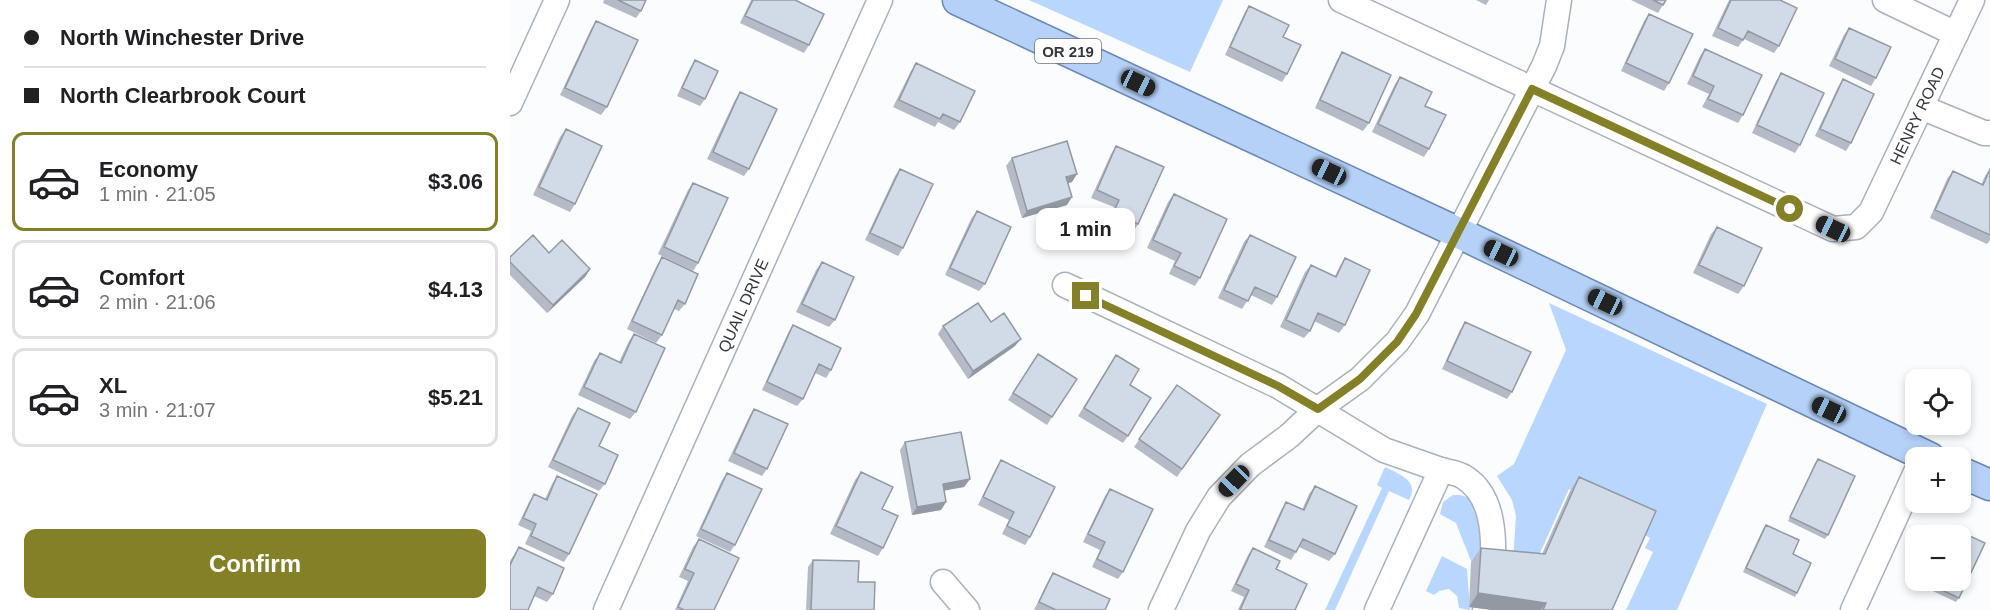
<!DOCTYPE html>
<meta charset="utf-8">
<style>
:root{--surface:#fff;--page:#f6f6f6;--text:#202124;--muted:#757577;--line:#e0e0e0;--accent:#848027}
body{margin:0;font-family:Helvetica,sans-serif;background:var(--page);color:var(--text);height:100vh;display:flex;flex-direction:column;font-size:22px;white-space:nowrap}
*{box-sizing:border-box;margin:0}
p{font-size:20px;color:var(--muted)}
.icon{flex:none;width:33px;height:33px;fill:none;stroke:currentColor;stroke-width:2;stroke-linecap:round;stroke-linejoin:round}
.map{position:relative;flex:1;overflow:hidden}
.side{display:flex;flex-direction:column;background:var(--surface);width:510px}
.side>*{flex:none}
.banner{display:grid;align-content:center;height:132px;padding:0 24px;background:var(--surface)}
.fabs{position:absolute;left:1395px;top:369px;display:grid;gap:12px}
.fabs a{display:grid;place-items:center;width:66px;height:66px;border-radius:12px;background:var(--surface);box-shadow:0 3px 9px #0003;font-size:30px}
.end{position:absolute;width:27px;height:27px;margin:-14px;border:8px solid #848027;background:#fff;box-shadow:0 0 0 3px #fff}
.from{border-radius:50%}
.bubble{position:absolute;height:42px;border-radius:12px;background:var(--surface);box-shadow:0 3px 9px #0003;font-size:20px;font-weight:800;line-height:42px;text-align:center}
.car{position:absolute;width:18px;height:36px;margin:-18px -9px;border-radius:8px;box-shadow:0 0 4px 2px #0007;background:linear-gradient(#222 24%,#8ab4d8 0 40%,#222 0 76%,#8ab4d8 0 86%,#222 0)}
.banner b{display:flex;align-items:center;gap:21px;height:57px;font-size:22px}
.banner b+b{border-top:2px solid var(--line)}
.banner i{width:15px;height:15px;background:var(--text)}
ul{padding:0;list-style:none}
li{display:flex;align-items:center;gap:18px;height:99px;margin:0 12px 9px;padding:0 12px;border:3px solid var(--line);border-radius:12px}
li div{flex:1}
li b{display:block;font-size:22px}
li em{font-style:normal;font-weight:800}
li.current{border-color:var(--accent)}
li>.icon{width:54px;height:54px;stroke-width:1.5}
.cta{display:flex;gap:12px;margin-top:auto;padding:12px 24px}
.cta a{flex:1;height:69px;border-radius:12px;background:var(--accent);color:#fff;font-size:24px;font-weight:800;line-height:69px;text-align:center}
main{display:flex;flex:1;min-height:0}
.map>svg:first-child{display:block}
.green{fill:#b8d6fe}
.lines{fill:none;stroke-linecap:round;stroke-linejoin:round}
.minor-casing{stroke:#a8b1be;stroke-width:27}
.major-casing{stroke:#6987b2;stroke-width:33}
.minor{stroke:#fff;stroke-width:24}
.major{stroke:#b6d1f7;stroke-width:30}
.wall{fill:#b4bbc7}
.shaded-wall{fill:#9299a2}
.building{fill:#d1dae7;stroke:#9299a2;stroke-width:1.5}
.route{stroke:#848027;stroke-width:8}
.labels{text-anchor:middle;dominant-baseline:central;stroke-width:6;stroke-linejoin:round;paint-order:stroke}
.shield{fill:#fff;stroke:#717477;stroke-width:1.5}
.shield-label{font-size:15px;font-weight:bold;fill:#34383d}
.street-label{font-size:16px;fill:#34383d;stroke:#fff}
</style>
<main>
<section class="side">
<div class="banner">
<b><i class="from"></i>North Winchester Drive</b>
<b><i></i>North Clearbrook Court</b>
</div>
<ul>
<li class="current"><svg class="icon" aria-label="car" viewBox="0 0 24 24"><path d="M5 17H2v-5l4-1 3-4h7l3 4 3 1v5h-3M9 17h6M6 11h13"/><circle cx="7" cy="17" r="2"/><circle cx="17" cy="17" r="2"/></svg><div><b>Economy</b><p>1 min · 21:05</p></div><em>$3.06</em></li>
<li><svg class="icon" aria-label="car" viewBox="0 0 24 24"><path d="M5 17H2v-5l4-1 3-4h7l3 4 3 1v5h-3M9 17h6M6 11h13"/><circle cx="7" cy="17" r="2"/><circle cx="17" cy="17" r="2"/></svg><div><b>Comfort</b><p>2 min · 21:06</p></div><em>$4.13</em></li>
<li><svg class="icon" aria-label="car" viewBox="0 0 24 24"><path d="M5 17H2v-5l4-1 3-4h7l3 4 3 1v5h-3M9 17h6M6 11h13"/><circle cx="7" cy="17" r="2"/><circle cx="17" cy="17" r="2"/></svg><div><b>XL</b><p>3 min · 21:07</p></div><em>$5.21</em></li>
</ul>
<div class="cta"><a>Confirm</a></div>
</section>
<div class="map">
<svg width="1480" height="610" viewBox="0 0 1480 610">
<rect width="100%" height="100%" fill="#fafcfe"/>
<!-- green -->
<path class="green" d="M519,0H713L680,72Z
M1039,303L1257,404L1167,610H1116L1143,552L1135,548L1140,538L1135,535L1139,525L1059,489L1025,564L1003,561L1006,516L1002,500L987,476L1004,464L1056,350Z
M875,467C889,474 910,481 899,500L879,491L825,610H815L872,488L867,485Z
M943,495H950L960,498L972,525L969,561H961L946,523L930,514L933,502Z
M932,556L957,569L960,610L949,608L947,596L939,589L929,591L924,595L916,591Z"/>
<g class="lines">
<!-- minor casing -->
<g class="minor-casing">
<g id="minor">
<path id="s1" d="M831,0L1323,229L1346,227L1361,212L1462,0"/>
<path d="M1375,0L1446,34"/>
<path d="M0,103L47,0"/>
<path d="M1411,107L1474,133H1480"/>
<path d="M555,285L768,386L874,450L931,470L867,610"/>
<path d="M931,470C938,472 948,473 954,477C983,495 984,534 983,563"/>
<path d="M433,582L457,610"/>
<path id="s2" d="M96,610L370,0"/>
<path d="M651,610L688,531L709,497L740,465L779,436L808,409L850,379L887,342L907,314L1034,66L1042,46L1049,0"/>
<path d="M975,610V609"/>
<path d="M1343,610L1406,472"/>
</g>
</g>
<!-- major casing -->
<g class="major-casing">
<path id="major" d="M448,0L949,233L1420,458
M1450,472L1480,485"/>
</g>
<!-- minor -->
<use href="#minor" class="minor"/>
<!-- major -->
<use href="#major" class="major"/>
</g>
<!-- wall -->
<path class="wall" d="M94,0H136L131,11L126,18L93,3Z
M241,0H285L299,45L294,53L230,23Z
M966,0H979L976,5Z
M1121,0H1156L1148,13Z
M1219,0H1270L1269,46L1264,53L1234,39L1228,47L1202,36Z
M739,6L773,37L777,74L772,82L715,55L734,14Z
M1139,14L1159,83L1154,91L1111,71L1134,21Z
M86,21L97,107L91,115L50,95L81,29Z
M1339,28L1366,78L1361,86L1319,66L1334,35Z
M1195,49L1233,115L1228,123L1192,107L1199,94L1177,84L1190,56Z
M832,52L859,123L853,131L805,108L827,60Z
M185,60L195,99L190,106L167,96L180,68Z
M406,63L450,122L444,130L428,122L425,127L383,107L401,71Z
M1271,73L1290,145L1285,153L1242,133L1266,81Z
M890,77L915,106L919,149L914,157L862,132L885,84Z
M1333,79L1341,143L1336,151L1305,136L1328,87Z
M230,92L239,169L234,176L197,159L225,100Z
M56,129L65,204L60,212L23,195L50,137Z
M606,146L628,224L623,232L598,221L604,207L581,198L601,154Z
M502,158L562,182L558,183L557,205L512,218L496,166Z
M390,169L393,248L388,256L355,240L385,176Z
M1480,169V240L1477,244L1420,218L1437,179L1443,171L1471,185L1475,176Z
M183,183L188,263L183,271L148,254L178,190Z
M664,194L690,278L685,286L659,274L665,261L637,248L658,202Z
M467,211L475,284L469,291L435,275L461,219Z
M1207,227L1234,286L1228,294L1183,273L1201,234Z
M740,235L767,297L762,305L741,295L732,309L708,298L734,242Z
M39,253L80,269L75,277L37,313L0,275V257Z
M152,257L175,304L169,311L164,309L152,335L146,343L117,329L147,265Z
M835,258V325L829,333L804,321L800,331L794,338L770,327L795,272L801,265L825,276L830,266Z
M312,262L325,320L319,327L286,312L306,270Z
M481,322L505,346L458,379L428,334L433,326Z
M955,322L1002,392L997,399L932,369L950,330Z
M283,325L321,370L316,378L305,373L293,399L287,406L252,390L278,333Z
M124,334L126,412L120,419L68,395L84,361L90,353L109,362L119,341Z
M606,355L620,385L618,436L613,443L568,416Z
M523,362L542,417L537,425L498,400Z
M667,385L710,415L667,477L624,447Z
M68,408L95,484L89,491L38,467L62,416Z
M244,409L257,469L252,476L218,461L239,417Z
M395,442L460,479L454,487L434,490L436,502L431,510L402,515L390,450Z
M1308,459L1318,535L1315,539L1278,521L1305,463Z
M491,460L520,537L515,545L492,534L499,520L468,505L486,468Z
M351,472L372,509L373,548L368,556L320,534L345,480Z
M217,473L225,545L220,552L186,536L212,480Z
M47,476L59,554L54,562L15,544L21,531L8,525L19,502L24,494L35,499L42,484Z
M1069,477L1102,610H982L959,607L961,562L971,548L1032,554L1060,491Z
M805,486L825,554L819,561L789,547L781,560L754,547L771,510L776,502L792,510L799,494Z
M600,489L613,572L608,579L582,567L590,550L573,542L595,496Z
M1256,525L1283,554L1287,593L1285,597L1233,572L1253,529Z
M1447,530L1475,543L1449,598L1446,602L1410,585L1412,580H1450V536H1444Z
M189,539L204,610H165L178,581L169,577L183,547Z
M9,547L43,594L37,602L24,596L0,610V561Z
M743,548L766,569L785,610H728L734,597L721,591L738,555Z
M303,560L348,582L364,610H296L298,567Z
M543,573L595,610H524L538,581Z"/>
<!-- shaded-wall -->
<path class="shaded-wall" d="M567,174L562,182L551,185L556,177Z
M562,197L557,205L512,218L517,211Z
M80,269L75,277L37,313L43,305Z
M511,339L505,346L458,379L463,371Z
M460,479L454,487L427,492L433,484Z
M436,502L431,510L402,515L407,507Z
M968,593L1036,603L1031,610H982L959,607Z"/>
<!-- building -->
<path class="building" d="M108,0H136L131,11Z
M243,0H285L314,14L299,45L235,16Z
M1143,0H1156L1153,5Z
M1221,0H1270L1287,8L1269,46L1238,31L1233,40L1208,28Z
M739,6L779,25L773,37L791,45L777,74L720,47Z
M1139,14L1183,34L1159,83L1116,63Z
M86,21L128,40L97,107L55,88Z
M1339,28L1381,47L1366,78L1325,59Z
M1195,49L1252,75L1233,115L1198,99L1204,86L1183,76Z
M832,52L881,75L859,123L810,100Z
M185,60L208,71L195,99L172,88Z
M406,63L465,91L450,122L433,114L430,119L389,100Z
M1271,73L1314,93L1290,145L1247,125Z
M890,77L922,92L915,106L936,115L919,149L868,124Z
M1333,79L1364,94L1341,143L1310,129Z
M230,92L267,109L239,169L203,152Z
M56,129L92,146L65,204L29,187Z
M557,141L567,174L556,177L562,197L517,211L502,158Z
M606,146L654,167L628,224L603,213L609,200L587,190Z
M390,169L423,184L393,248L360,233Z
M1480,169V235L1425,210L1443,171L1473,185Z
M183,183L218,198L188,263L154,247Z
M664,194L717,219L690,278L664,266L671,253L643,240Z
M467,211L501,227L475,284L440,268Z
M1207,227L1252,248L1234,286L1189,265Z
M23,235L39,253L52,240L80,269L43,305L0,262V257Z
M740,235L786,257L767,297L745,287L738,301L714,290Z
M152,257L188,274L175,304L168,300L152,335L122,321Z
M835,258L860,270L835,325L808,313L800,331L776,320L801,265L826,277Z
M312,262L344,277L325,320L292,304Z
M468,303L481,322L494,313L511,339L463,371L433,326Z
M955,322L1021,352L1002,392L937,361Z
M283,325L331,348L321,370L309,364L293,399L257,382Z
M124,334L155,348L126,412L74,387L90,353L111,363Z
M528,354L567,379L542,417L503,393Z
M606,355L629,369L620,385L641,398L618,436L574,408Z
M667,385L710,415L672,469L629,439Z
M68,408L100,423L89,446L108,455L95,484L43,460Z
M244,409L278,424L257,469L224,453Z
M451,432L460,479L433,484L436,502L407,507L395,442Z
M1308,459L1345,476L1318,535L1280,517Z
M491,460L545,487L520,537L497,526L504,512L473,497Z
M351,472L383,487L372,509L388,516L373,548L326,526Z
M217,473L252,489L225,545L191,529Z
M47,476L87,494L59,554L21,536L26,524L13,518L24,494L37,500Z
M1069,477L1146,511L1102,610H1033L1036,603L968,593L971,548L1035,554Z
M805,486L847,506L825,554L793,539L786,552L759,540L776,502L794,510Z
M600,489L643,509L613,572L587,559L595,542L578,534Z
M1256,525L1289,540L1283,554L1301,563L1287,593L1236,568Z
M1447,530L1475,543L1449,598L1412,581L1450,580V536H1445Z
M189,539L229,558L204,610H174L168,607L184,573L175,569Z
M9,547L54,568L43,594L28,587L18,610H0V565Z
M743,548L770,561L766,569L797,584L785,610H730L739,590L726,584Z
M303,560L349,561L348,582H365L364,610H301Z
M543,573L600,599L595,610H546L529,602Z"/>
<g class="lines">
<!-- route -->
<path class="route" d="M576,296L768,386L808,409L850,379L887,342L906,314L1022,89L1280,209"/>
</g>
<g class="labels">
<!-- shield labels -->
<rect class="shield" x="525" y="39" width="66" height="24" rx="4.5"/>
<g class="shield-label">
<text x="558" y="51">OR 219</text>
</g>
<!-- street labels -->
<g class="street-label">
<text stroke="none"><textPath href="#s1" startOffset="694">HENRY ROAD</textPath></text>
<text stroke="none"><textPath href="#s2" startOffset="334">QUAIL DRIVE</textPath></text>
</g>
</g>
</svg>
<div class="fabs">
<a><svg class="icon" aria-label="locate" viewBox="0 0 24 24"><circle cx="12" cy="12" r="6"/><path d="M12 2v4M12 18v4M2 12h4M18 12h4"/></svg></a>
<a>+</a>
<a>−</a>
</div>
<i class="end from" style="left:1280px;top:209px"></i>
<i class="end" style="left:576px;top:296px"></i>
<div class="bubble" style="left:526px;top:208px;width:99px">1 min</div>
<i class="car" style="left:628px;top:83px;rotate:115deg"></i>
<i class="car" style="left:819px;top:172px;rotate:295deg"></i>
<i class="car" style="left:1323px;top:229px;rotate:295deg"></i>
<i class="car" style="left:991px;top:253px;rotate:295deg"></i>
<i class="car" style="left:1095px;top:302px;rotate:295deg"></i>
<i class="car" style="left:1319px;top:410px;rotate:295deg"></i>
<i class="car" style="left:724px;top:481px;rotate:224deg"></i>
</div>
</main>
